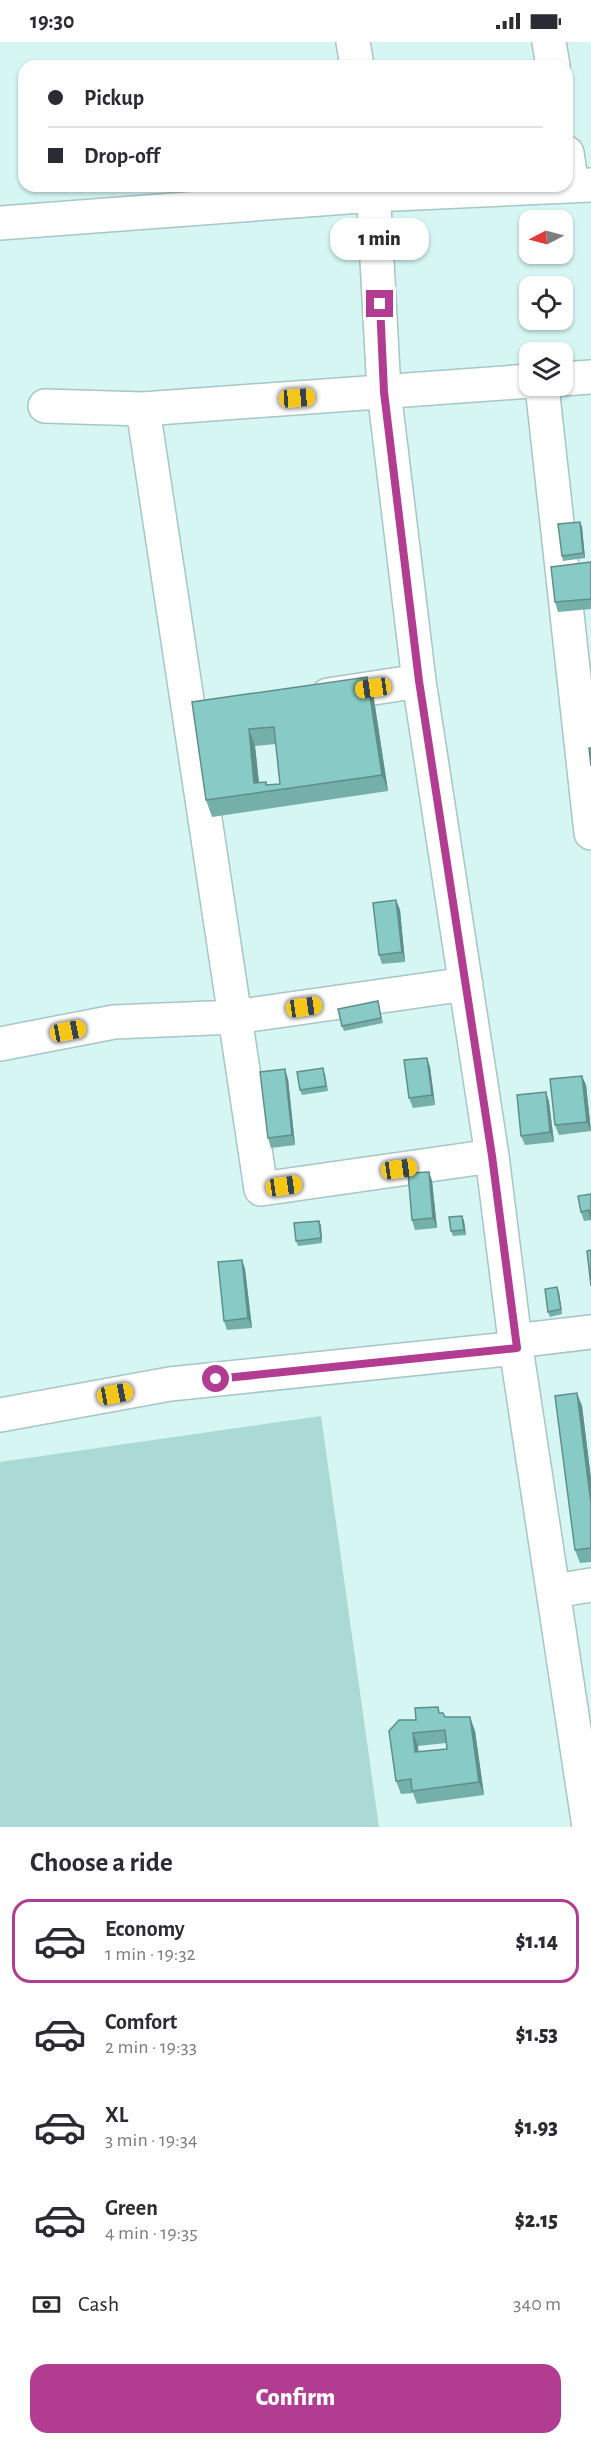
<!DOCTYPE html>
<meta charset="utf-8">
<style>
:root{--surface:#fff;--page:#f7f7f7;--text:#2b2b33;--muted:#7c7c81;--line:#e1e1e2;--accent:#b33c93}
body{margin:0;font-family:"Alegreya Sans",sans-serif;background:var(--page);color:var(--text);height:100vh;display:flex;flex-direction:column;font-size:22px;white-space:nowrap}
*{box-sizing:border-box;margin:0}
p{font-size:20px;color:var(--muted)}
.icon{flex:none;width:33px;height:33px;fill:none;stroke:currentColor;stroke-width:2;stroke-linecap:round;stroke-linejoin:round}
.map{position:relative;height:1785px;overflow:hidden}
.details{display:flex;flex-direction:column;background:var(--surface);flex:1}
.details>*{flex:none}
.hud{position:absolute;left:18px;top:18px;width:555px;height:132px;border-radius:18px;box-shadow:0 2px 4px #0004;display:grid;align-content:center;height:132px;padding:0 30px;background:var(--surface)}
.needle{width:39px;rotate:264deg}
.controls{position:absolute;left:519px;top:168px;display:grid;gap:12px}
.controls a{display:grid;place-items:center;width:54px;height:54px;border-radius:12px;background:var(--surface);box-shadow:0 2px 4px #0004;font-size:30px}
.end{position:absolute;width:27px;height:27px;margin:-14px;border:8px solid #b33c93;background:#fff;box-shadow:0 0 0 3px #fff}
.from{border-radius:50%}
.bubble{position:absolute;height:42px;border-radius:18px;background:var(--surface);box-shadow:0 2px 4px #0004;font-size:20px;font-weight:800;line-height:42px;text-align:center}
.car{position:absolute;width:18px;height:36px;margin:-18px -9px;border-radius:8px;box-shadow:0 0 4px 2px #0007;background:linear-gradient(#f5c518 24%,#345 0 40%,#f5c518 0 76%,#345 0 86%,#f5c518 0)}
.hud b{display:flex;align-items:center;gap:21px;height:57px;font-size:22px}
.hud b+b{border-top:2px solid var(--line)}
.hud i{width:15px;height:15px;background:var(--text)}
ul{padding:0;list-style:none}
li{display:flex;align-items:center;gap:18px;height:84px;margin:0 12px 9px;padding:0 18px;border:3px solid transparent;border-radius:18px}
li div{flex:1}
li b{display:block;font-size:22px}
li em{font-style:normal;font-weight:800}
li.selected{border-color:var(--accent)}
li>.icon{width:54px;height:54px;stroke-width:1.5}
h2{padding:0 30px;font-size:27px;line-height:72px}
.pay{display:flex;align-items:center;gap:15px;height:66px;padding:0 30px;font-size:22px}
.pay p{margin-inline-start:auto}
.button{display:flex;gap:12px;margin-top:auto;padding:12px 30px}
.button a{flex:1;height:69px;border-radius:18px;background:var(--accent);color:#fff;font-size:24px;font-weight:800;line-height:69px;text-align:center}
.status{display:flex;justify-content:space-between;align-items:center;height:42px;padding:0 30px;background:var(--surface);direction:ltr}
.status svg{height:16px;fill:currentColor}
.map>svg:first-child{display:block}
.green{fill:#abd9d5}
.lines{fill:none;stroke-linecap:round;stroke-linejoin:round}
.minor-casing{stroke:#a7c6c4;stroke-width:36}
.minor{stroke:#fff;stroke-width:33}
.wall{fill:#75afaa;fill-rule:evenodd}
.shaded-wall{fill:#5f8e8b}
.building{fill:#88cbc6;stroke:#5f8e8b;stroke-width:1.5;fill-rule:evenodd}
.route{stroke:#b33c93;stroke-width:8}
</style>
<div class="status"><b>19:30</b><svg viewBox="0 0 49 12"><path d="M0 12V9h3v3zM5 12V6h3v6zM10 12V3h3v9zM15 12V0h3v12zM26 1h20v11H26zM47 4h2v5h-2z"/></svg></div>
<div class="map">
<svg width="591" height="1785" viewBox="0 0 591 1785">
<rect width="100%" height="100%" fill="#d5f6f3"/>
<!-- green -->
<path class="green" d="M321,1374L379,1785H0V1420Z"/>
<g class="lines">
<!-- minor casing -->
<g class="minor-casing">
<path id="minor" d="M353,0L357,24
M549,0L553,24
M567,111L572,144
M373,144L384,349L419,639L492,1114L515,1299L589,1785
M0,181L374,153L591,143
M562,337L591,335
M542,344L591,791
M45,364L143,367L530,339
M143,367L261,1147L492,1114
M328,653L419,639
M0,1002L114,980L235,975L466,942
M515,1299L591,1290
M0,1373L170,1342L517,1306
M554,1549L591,1543"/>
</g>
<!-- minor -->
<use href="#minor" class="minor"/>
</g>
<!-- wall -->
<path class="wall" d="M582,485L585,516L563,519L562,514Z
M591,520V567L558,570L555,560Z
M367,635L373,651L388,749L212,775L206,758L192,660ZM276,702L280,742L267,743L266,740H259L255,704Z
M396,858L400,868L405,920L382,922L379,913Z
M378,959L383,981L344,989L342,984Z
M427,1016L430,1025L435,1063L413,1066L409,1056Z
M325,1031L328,1049L302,1053L300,1048Z
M288,1037L295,1103L271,1106L268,1096Z
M586,1043L591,1089L559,1093L555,1083Z
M546,1050L549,1060L554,1100L525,1103L521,1094Z
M429,1130L432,1139L437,1186L415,1188L412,1178Z
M591,1152V1178L584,1179L581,1170Z
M462,1174L464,1179L466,1193L453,1194L451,1189Z
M319,1179L321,1184L322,1201L298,1204L296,1199Z
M242,1218L245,1227L252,1286L227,1288L224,1279Z
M559,1250L562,1272L550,1275L548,1270Z
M582,1364L591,1437V1520L580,1521L575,1508Z
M441,1671L445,1675L475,1689L484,1753L417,1762L413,1751L401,1752L396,1739L416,1678ZM446,1701L447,1707L418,1710V1704Z"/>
<!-- shaded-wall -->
<path class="shaded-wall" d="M580,480L582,485L585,516L583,511Z
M367,635L373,651L388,749L382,733Z
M249,687L255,704L260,751L254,741Z
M396,858L400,868L405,920L402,910Z
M427,1016L430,1025L435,1063L432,1053Z
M285,1027L288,1037L295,1103L292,1093Z
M582,1034L586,1043L591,1089L587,1080Z
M546,1050L549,1060L554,1100L550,1090Z
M429,1130L432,1139L437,1186L433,1176Z
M462,1174L464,1179L466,1193L464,1188Z
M319,1179L321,1184L322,1201L321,1196Z
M242,1218L245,1227L252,1286L248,1276Z
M557,1245L559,1250L562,1272L561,1267Z
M577,1351L582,1364L591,1437V1462Z
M470,1675L475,1689L484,1753L479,1740Z
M413,1691L418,1704L420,1724L415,1710Z"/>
<!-- building -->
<path class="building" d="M580,480L583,511L562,514L558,482Z
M591,520V557L555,560L551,525Z
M367,635L382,733L206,758L192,660ZM274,685L280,742L266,743V740L254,741L249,687Z
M589,706H591V724Z
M396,858L402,910L379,913L373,861Z
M378,959L381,976L342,984L338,967Z
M427,1016L432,1053L409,1056L404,1018Z
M323,1026L326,1044L300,1048L297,1030Z
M285,1027L292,1093L268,1096L260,1030Z
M582,1034L587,1080L555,1083L550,1037Z
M546,1050L550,1090L521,1094L517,1053Z
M429,1130L433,1176L412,1178L408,1131Z
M591,1152V1178L589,1168L581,1170L578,1154Z
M462,1174L464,1188L451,1189L449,1175Z
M319,1179L321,1196L296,1199L294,1181Z
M591,1208V1244L587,1209Z
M242,1218L248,1276L224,1279L218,1220Z
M557,1245L561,1267L548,1270L545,1247Z
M577,1351L591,1462V1506L575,1508L555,1354Z
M438,1665L439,1671H443L445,1675H470L479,1740L412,1749L411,1737L396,1739L389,1689L399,1678H416L415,1666ZM445,1688L447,1707L415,1710L413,1691Z"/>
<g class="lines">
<!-- route -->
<path class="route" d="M216,1337L517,1306L492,1114L419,639L384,350L380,262"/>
</g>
</svg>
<div class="controls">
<a><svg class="needle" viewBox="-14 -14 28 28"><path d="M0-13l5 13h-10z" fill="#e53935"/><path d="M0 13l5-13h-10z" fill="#7c7c81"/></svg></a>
<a><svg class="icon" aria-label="locate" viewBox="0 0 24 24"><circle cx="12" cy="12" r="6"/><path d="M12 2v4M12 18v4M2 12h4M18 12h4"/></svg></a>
<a><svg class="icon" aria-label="layers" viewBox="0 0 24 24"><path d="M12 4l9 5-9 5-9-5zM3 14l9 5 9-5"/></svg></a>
</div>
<i class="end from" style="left:216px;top:1337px"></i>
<i class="end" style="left:380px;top:262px"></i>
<div class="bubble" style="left:330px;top:176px;width:99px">1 min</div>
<i class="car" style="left:297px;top:356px;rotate:86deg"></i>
<i class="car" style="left:373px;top:646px;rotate:262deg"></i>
<i class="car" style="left:304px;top:965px;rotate:82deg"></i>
<i class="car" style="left:68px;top:989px;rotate:79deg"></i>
<i class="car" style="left:399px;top:1127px;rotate:82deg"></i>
<i class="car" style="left:284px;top:1144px;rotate:82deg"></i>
<i class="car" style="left:115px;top:1352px;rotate:79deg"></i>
<div class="hud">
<b><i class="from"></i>Pickup</b>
<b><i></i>Drop-off</b>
</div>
</div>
<section class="details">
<h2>Choose a ride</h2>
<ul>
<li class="selected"><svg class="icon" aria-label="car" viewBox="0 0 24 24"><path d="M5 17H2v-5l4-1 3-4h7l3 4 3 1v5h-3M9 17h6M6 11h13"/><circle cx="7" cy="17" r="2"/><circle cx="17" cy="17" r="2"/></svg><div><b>Economy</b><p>1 min · 19:32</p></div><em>$1.14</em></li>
<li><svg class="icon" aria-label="car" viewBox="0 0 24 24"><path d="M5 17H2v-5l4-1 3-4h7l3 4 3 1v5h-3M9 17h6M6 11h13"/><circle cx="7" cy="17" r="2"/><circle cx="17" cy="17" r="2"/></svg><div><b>Comfort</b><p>2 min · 19:33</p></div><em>$1.53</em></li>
<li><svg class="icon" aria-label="car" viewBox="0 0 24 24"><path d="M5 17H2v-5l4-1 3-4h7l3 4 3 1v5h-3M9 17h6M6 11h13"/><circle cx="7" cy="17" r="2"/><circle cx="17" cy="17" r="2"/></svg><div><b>XL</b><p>3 min · 19:34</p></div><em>$1.93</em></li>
<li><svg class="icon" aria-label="car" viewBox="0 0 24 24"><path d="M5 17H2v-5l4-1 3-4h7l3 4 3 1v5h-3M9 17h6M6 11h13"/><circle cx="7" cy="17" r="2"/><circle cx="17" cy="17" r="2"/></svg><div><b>Green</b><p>4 min · 19:35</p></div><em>$2.15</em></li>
</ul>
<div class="pay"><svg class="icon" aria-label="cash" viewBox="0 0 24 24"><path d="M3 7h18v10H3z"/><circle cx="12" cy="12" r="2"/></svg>Cash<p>340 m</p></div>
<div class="button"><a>Confirm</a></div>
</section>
